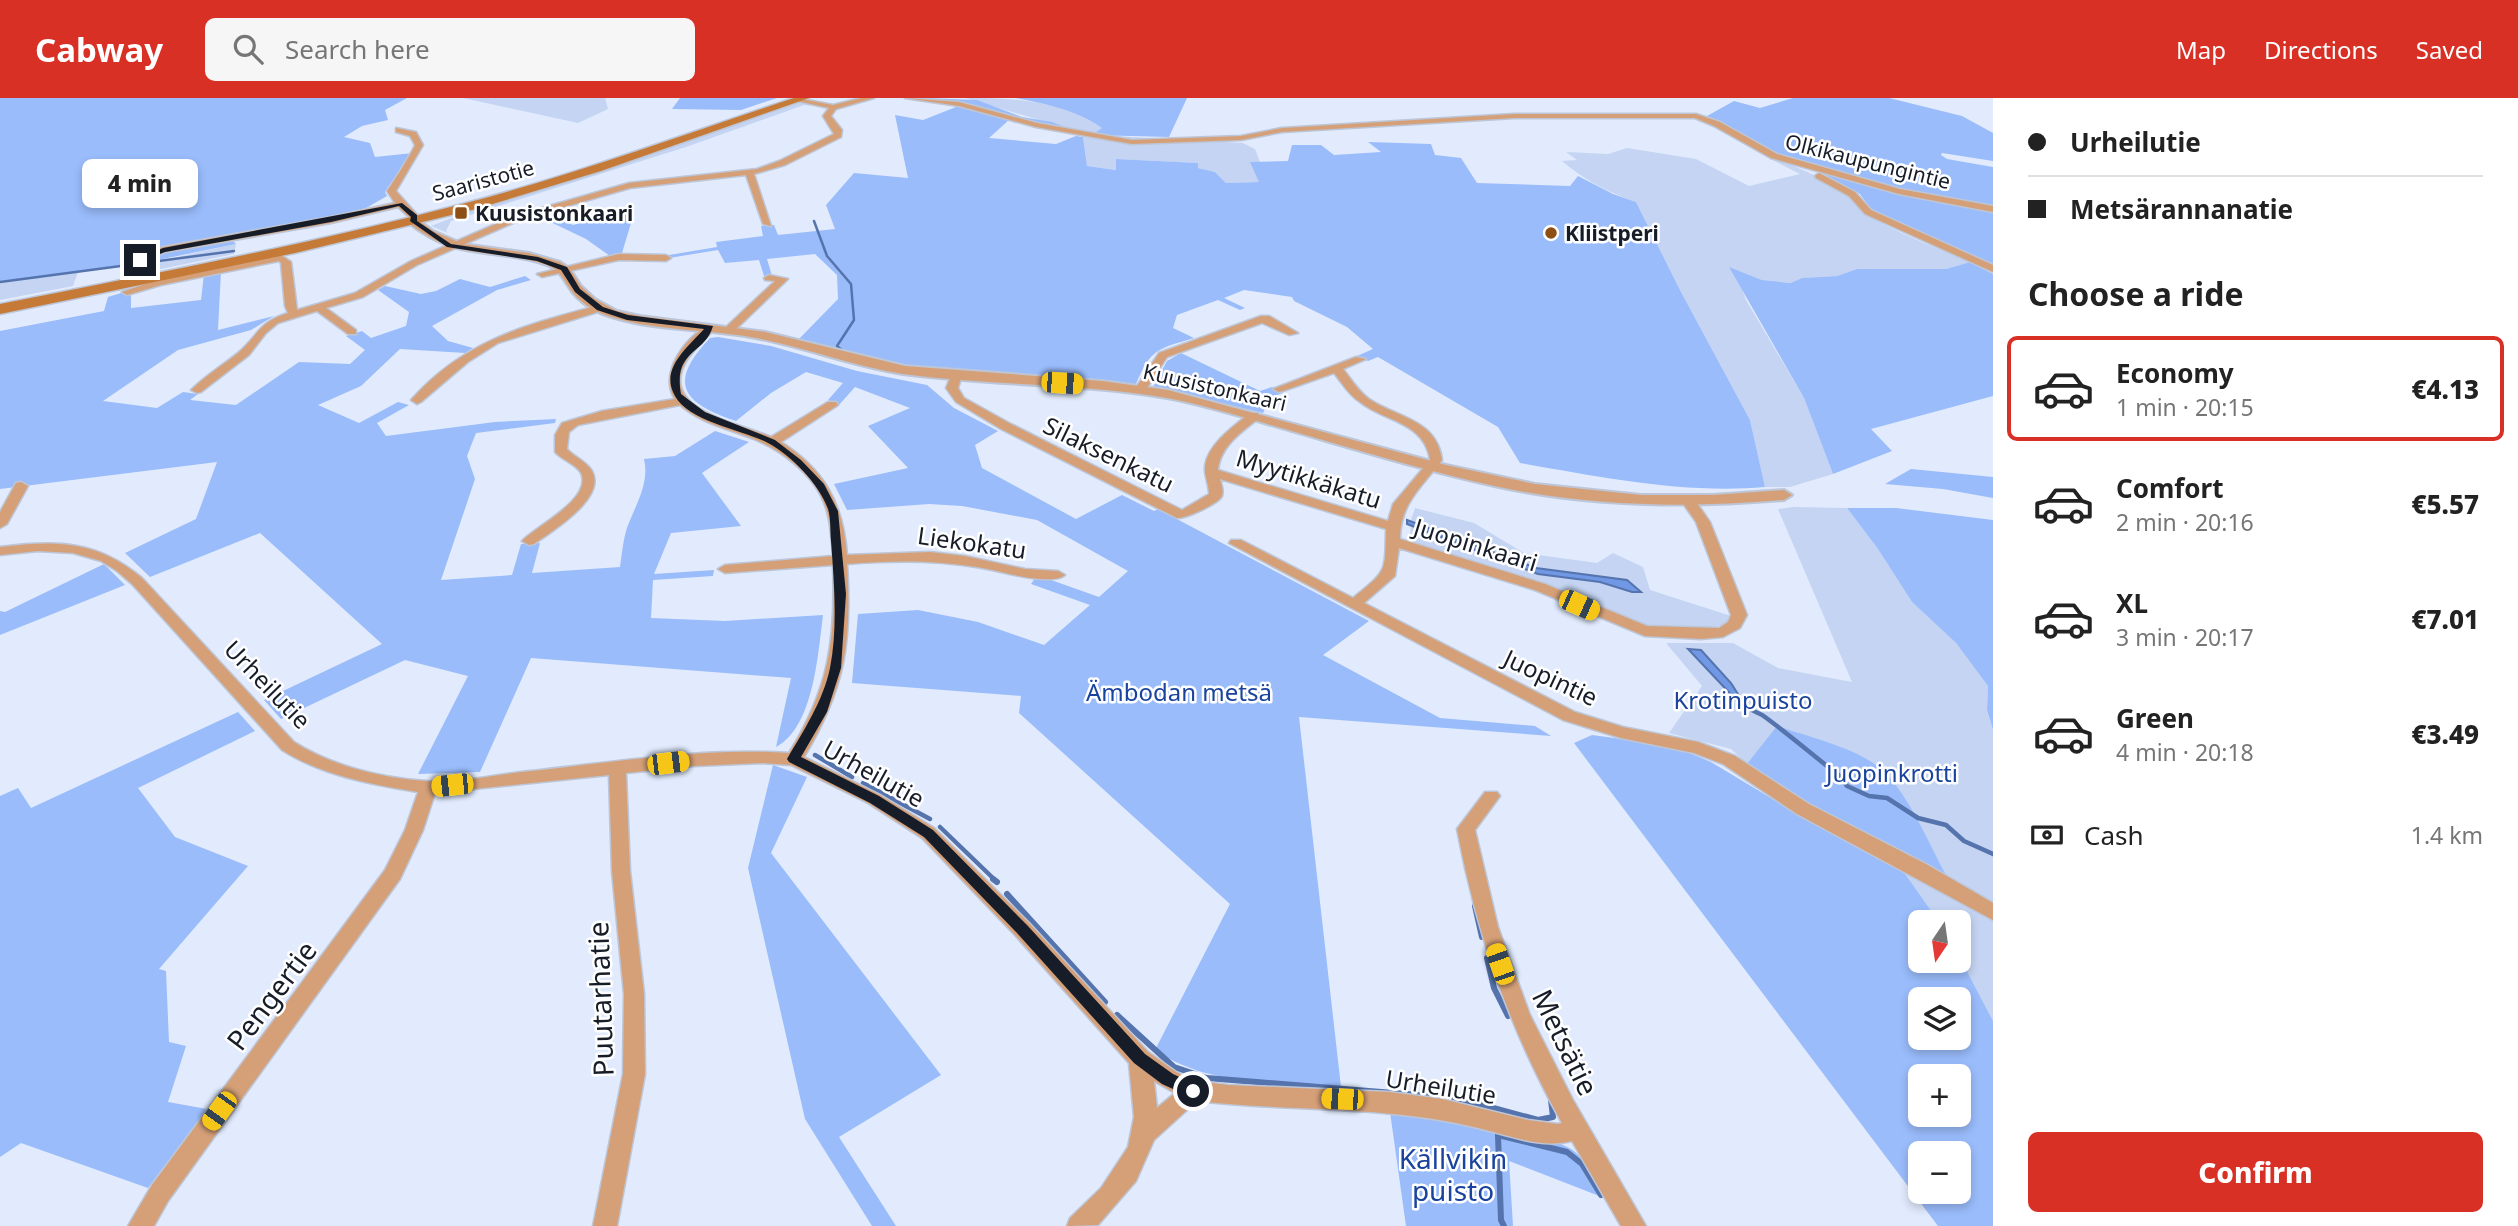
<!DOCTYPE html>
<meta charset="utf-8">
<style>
:root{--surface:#fff;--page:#f6f6f6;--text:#222;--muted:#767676;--line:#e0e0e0;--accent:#d93025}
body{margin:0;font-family:"Noto Sans",sans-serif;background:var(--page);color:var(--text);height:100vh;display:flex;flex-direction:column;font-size:26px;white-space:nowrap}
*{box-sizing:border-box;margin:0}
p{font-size:23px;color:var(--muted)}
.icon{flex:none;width:38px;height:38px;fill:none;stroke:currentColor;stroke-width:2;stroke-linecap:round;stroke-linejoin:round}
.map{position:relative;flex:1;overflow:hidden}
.side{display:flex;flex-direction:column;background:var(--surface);width:525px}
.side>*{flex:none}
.hud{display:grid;align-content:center;height:154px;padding:0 35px;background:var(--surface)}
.needle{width:46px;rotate:193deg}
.buttons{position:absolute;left:1908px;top:812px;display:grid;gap:14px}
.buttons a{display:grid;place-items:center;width:63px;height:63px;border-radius:10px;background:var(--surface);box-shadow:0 4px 10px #0003;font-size:35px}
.end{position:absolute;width:32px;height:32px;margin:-16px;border:9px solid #171d28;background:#fff;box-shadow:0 0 0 4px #fff}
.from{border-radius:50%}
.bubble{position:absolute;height:49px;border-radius:10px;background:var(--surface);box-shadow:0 4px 10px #0003;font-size:23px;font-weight:800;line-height:49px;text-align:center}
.car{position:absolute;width:21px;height:42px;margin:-21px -10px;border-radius:9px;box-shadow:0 0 5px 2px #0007;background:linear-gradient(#f5c518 24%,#345 0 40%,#f5c518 0 76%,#345 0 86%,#f5c518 0)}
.hud b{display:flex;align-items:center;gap:24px;height:66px;font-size:26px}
.hud b+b{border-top:2px solid var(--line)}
.hud i{width:18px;height:18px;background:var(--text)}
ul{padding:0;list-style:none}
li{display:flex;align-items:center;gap:21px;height:105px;margin:0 14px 10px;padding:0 21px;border:4px solid transparent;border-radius:10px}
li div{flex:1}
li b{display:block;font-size:26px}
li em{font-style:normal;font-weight:800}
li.active{border-color:var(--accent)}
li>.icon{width:63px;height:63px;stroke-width:1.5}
h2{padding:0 35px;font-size:32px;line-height:84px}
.pay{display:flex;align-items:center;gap:18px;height:77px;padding:0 35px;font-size:26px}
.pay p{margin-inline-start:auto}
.button{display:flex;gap:14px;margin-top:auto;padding:14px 35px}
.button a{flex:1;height:80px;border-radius:10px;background:var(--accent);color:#fff;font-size:28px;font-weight:800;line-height:80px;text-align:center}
header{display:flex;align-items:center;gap:42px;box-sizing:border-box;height:98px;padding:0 35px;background:var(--accent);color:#fff}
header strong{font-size:33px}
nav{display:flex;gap:38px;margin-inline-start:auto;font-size:24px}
.search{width:490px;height:63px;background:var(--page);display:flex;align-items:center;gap:18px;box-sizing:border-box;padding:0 24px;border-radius:10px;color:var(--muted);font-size:26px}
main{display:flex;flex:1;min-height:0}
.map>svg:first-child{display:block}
.green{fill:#c4d4f2}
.forest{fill:#9abcfb;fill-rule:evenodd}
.water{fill:#7098e5;stroke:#5573ac;stroke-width:2}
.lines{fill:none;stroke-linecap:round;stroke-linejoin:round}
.stream-far2{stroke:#5573ac;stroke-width:2.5}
.stream-far1{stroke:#5573ac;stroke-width:4.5}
.stream{stroke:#5573ac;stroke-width:6}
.minor-casing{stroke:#bdc6d7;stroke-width:3}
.tertiary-casing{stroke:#bdc6d7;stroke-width:4}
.secondary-casing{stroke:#bdc6d7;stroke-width:3}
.minor{fill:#d5a078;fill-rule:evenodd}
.tertiary{fill:#d5a078;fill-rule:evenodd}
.secondary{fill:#c67a38;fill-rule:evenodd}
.route{fill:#171d28}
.poi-dot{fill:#8d4f14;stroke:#fff;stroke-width:2.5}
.labels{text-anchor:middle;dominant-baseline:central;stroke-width:5;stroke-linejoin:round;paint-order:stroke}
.far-street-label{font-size:21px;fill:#171d28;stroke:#fff}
.far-poi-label{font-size:21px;font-weight:bold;fill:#171d28;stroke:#fff;text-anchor:start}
.street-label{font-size:24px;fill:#171d28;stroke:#fff}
.park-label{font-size:24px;fill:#19439d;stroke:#fff}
.near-street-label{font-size:28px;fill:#171d28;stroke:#fff}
.near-park-label{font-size:28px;fill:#19439d;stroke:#fff}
</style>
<header>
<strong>Cabway</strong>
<div class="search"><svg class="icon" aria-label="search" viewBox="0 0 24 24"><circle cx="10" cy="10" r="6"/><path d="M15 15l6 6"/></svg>Search here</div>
<nav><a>Map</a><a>Directions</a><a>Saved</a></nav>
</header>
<main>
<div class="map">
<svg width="1993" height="1128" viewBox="0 0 1993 1128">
<rect width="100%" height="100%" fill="#e1ebfd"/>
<!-- green -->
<path class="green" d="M463,0H605L608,11L578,25Z
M965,0C1014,0 1061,2 1102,30L1095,37L1243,45L1255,51L1260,64H1251L1260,84L1226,85L1215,74L1198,70V65L1116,61L1117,72L1087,68L1083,39L1090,37Z
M799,5L813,8L804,7L686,49L451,123L446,133L448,135L431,128L469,113L601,72Z
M1627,50L1696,61L1749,88L1800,76L1765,58C1791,66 1820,78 1843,94C1853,102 1860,112 1871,119C1902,137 1936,150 1970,164L1946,171H1857L1837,178L1802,180L1792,185L1762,182L1731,170L1739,183L1746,202L1804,300L1833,376L1790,389H1765L1750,322L1681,194L1636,104C1608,94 1584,82 1562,63L1577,62L1566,54L1608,56Z
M236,146L234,156L151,173L150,165Z
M79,171L73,188L0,202V184Z
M1794,409L1847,410L1878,451L1912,504L1956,545L1988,588L1987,612L1993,632V806L1747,666L1731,651L1669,635L1702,588L1666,545H1733L1778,570L1852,584L1778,411Z
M1415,410L1474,425L1524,455L1597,465L1613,455L1643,469L1650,492L1731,518L1727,525L1710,531H1655L1410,445L1411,422Z
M1901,770L1993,822V923L1958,856V824H1939Z"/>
<!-- forest -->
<path class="forest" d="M0,0H407L385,12L388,22L362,28L344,39L370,45L375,59L413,55L388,89L385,94L387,98L359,114L151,152L133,166L0,184Z
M680,0H777L741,12L672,11Z
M925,0L977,2L1022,19L1052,24L1067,30L1020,22L973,7Z
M1016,0H1187L1169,39L1092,37L1102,30C1076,12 1047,6 1016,0Z
M1793,0H1889L1962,18L1993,35V63L1942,55L1941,57L1947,61L1993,69V109L1914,94L1784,59L1707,18L1734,3L1760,10Z
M961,7L1010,21L989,40L1056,46L1076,38L1083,39L1087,68L1116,72V61L1198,65V70L1215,74L1226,85L1259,84L1250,64L1288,63L1292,47H1321L1334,57L1381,54L1368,44L1431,46L1435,57L1461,60L1477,85L1570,88L1578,78L1613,96L1636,104L1681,194L1750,322L1765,389C1683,396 1601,379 1520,365L1498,329L1378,259L1368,263L1357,258L1373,251L1347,229L1294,203L1292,199L1244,192L1224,200L1245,210L1240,212L1218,202L1177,217L1173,230L1194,240C1158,251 1151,250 1136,286L895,266L799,241L838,201L837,177L815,156L767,161L772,178H764L759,162L725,165L718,152L669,160V157L717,149L716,144L763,138L761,128L774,127L778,137L835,131L826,107L854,75L908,80L895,17L923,22Z
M1816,72L1887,93L1993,115V167L1890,121L1870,110L1860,96Z
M545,115L573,127L606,118L634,115L622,155L610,158L586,141L536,117Z
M231,141L236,146L143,165C154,149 211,145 231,141Z
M1970,164L1993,176V298L1871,331L1892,353L1833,376L1804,300L1729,169L1762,182L1791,185L1802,180L1837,178L1857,171H1946Z
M221,173L218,232L274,218L251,232L178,252L103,303L157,310L183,294L198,296L190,302L236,307L299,264L350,266L365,252L346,238L362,233L371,240L406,228L409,214L378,192L385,188L421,196L436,193L460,181L490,189L525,178L531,182L497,192L432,228L448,243L473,250L465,255L400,251L361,288L318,307L359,325L398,304L409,307L377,325L386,338L495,324L556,321L555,325L476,335L467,358L475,381L441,482L512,477L521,446L540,445L532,475L620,469C622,456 623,442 627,430C635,408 650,385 644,361L675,358L715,333L749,344L702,375L741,428L671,435L654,476L714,472L713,478L653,482L651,520L725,523L823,517C818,555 814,629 776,649L791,580L531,560L480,674L418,676L468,578L405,562L281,621L264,602L382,546L260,435L150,479L125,455L196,421L217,364L0,391V233L104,213L108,199L131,192V210L201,202L204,176Z
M718,239L771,248L857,273L927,287L954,310L998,333L975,347L982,370L1076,421L1122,397L1154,413L1158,411L1369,523L1323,557L1440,620L1535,628L1551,638L1299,619L1341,989C1278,984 1209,989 1155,952L1230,806L1019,615L1021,598L852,585L858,516L918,512L978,524L1044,547L1090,507L1031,486L1037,477L1099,499L1128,473L1037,422L962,408L929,406L847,412L834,386L908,370L868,328L910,310L855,289L839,307L828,302L843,285L806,274L771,295L736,323C682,305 667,285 710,240Z
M1181,255L1260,293L1272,289L1283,295L1271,299L1263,315L1153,289L1167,263Z
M1911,371L1993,379V400L1943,391L1885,386Z
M1847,410H1896L1993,422V632L1987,612L1988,588L1956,545L1912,504L1878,451Z
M104,466L125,487L0,537V513L5,514Z
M238,614L255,633L138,690L175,739L248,768L159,871L166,873L169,944L186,948L168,1004L207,1011L148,1090L21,1045L0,1059V698L18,690L31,710Z
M1777,628C1808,639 1857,650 1881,671C1909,696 1930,748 1948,781L1854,735L1747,666Z
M1592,637L1652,645L1685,653L1711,664L1801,718L1901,770L1939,824H1920V863H1958V856L1993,923V1128H1938L1574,645ZM1920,901H1958V940H1920ZM1920,978H1958V1017H1920ZM1920,1055H1958V1094H1920Z
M773,667L807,679L771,755L941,977L839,1039L896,1128H872L805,1021L748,770Z
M1390,1014C1424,1017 1551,1034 1574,1053C1590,1067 1598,1083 1607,1101L1509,1063L1513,1128H1406Z"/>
<!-- water -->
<path class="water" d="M1407,422L1536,470L1627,482L1641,494H1632L1600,484L1538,476L1407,426Z
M1688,551L1701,552L1731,585L1743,604H1738Z"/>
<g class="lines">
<!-- stream-far2 -->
<path class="stream-far2" d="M814,123L827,158L851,186L854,222L837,248L844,254
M0,184L234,153"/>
<!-- stream-far1 -->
<path class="stream-far1" d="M1746,608C1752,614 1759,614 1765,619C1791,638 1815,659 1841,679L1847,688L1869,698L1887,700L1918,720L1946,727L1964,743L1993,756
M815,657L852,679
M863,685L930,721
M940,729L995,782"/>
<!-- stream -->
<path class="stream" d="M993,781L997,784
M1007,796L1105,904
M1475,808L1482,839
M1487,860L1494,890L1508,918
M1117,917L1174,969L1207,980L1431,998
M1453,999L1538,1022L1553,1019L1551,1002
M1504,1128L1501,1122L1498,1037L1567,1054L1582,1066L1601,1097"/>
<!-- minor casing -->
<g class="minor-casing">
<path id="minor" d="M797,0L833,7L861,0H874L836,11L831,18L842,32L841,39L785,67L754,76L771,128L763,126L746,77L630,90L520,122L417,167L363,199L326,210L356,232V236H348L317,213L278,225L266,235L249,257L201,294L197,295L191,292C205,278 223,267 238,255C260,236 257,225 288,215L285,208L281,165L279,163L161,187L127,197L122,194L159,181L281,157L291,164L297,212L355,195L411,163L514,118L629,85L757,71L779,63L834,36L823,18L829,10L797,3Z
M905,0L959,4L1037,25L1132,42L1241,38L1282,30L1514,16H1696L1720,24L1777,56L1900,91L1993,108V114L1899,96L1771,60L1714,28L1695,20H1514L1282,34L1241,42L1132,46L1036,29L959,8Z
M396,30L416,34L423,47L396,93L419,119L416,125H410V120L398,109L331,125L165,154L147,161L141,170L133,168L141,157L163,149L331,119L395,105L387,93C391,88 413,53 415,47L410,38L396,34Z
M1819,75L1855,94L1871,112L1993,167V174L1865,116L1849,98L1816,80L1815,78Z
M619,156L666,157L671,160L666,163L619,162L542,179L537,176Z
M769,177L788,181L733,234H725V230L775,183L765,182L764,180Z
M600,207L605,210L604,212L498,245L468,264L421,304L417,306L411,302C464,242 526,227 600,207Z
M1261,218H1269L1298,235L1289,237L1262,225L1167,259L1145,293L1141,294L1135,291L1159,255Z
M710,227L715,230C705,242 691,252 684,267C661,314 744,326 771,339L828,304H836L838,307L781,344C825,372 843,406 847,457L930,454L965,458L1025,471L1058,473L1065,477C1054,487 1013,477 997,473C946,462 899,462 847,466C852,544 845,591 804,659L880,697L934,730L1029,825L1148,954L1176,974L1195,983L1228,987L1389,994L1442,1001L1528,1022L1558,1026L1562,1025C1509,930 1477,837 1457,731L1485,694H1497L1500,698L1475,732L1498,829L1530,917L1573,1002L1646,1128H1621L1572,1043C1541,1051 1508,1037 1478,1030C1386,1007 1291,1014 1197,1003L1154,1042L1136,1083L1098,1127L1067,1128L1070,1120L1101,1090L1128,1049L1134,1019L1129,965L1015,837L922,740L868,705L791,667L762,665L694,668L626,675L630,773L644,896L645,976L617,1128H593L623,976L624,896L612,773L609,677L435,695L423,732L400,781L168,1103L154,1128H128L152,1087L385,772L405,732L418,694C370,686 323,678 282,652L132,486L117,473L101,463L73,455L38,453L0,457V449C56,442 97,442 142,480L294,644C332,668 381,680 426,683C453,686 494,677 522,674C610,665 700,649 789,655C829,591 836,541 833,467L725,475L718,471L725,467L833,458C832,442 831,425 826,410C815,375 777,348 743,337C721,329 698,323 680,307L578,327L569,334L567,351C574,359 586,363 592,373C607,400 552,433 534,446L529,447L522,443C536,428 593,401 581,375C576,366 562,362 555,354V337L562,325L602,313L675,301C658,276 686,237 710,227ZM1154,983L1175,995L1157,1010Z
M1356,259L1366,261L1343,271C1351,281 1358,293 1369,301C1397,320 1437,321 1442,362C1422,389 1400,405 1400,441L1545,486L1647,528L1719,530L1728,524L1731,517L1696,424L1682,404L1689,400L1694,401L1710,424L1747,517L1740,530L1723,539L1701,541L1645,538L1535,492L1399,450L1395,478L1364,505L1575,614L1623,629L1698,644L1735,658L1809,706L1926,766L1993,805V822L1797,716L1723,666L1694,655L1621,640L1563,622L1229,445L1231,442H1241L1353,500C1387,472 1385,476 1386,431L1220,381C1221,386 1224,392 1222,398C1218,406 1185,421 1177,420L1001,331L956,304L946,290L952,275H960L962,277L958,290L964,300L1009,325L1182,412L1209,396C1209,386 1204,377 1205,368C1208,346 1234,328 1250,315H1258V321C1241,334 1220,349 1218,372L1388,423L1393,406L1430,362C1425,324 1385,324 1360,304C1349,297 1342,285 1334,275L1283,293L1279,294L1273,291Z
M21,384L28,388L7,426L0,430V414L16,385Z"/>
</g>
<!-- tertiary casing -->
<g class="tertiary-casing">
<path id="tertiary" d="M409,121H417L433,133L463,146L529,155L560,164L570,171L581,188L595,201L617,213L640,218L765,234L905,268L1102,283L1168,292L1446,367L1535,386L1641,397H1713L1784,392L1792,397L1784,402C1688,410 1593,409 1499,389C1420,372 1342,347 1264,325C1232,316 1200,306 1167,300C1079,285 991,288 903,276C851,268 802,248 750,239C705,231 659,233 615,220C599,216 584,208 573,195C563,182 561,171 544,166C492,149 457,164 409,125Z"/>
</g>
<!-- secondary casing -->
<g class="secondary-casing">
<path id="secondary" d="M794,0H809L601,73L476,111L295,155L0,216V206C156,175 312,146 466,105C577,76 685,36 794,0Z"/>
</g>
<!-- minor -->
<use href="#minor" class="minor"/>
<!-- tertiary -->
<use href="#tertiary" class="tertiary"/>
<!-- secondary -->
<use href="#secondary" class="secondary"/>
</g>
<!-- route -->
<path class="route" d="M402,105L417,117V123L451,146L538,159L567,169L580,191L603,209L628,217L713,228C705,257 673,251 681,296L705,314L775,342L801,362L824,386L838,413L846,496L841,570L827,614L801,659L879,698L933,732L1027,827L1145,956L1173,976L1199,988L1201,993L1199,998L1193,1000L1162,986L1134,965L1017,835L924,739L870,705L789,664L787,661C804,632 823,603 830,570C838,529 834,484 831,443C830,433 831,421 828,411C819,386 792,358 768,345C744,332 689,324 675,298C659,271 688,249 704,231L627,222L597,212L575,194L561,172L537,163L447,149L410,123L411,119L399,108L331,124L165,154L140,164L137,162L163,150Z"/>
<!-- markers -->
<g class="poi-dot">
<rect x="454" y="108" width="14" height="14" rx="3.5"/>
<circle cx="1551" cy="135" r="7"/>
</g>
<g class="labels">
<!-- far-street labels -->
<g class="far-street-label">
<text transform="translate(1868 63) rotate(14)">Olkikaupungintie</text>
<text transform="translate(483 82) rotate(-15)">Saaristotie</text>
<text transform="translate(1215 289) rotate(13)">Kuusistonkaari</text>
</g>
<!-- far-poi labels -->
<g class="far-poi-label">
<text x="475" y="115">Kuusistonkaari</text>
<text x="1565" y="135">Kliistperi</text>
</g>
<!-- street labels -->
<g class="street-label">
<text transform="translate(1109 356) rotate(26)">Silaksenkatu</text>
<text transform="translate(1309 380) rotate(17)">Myytikkäkatu</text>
<text transform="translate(972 444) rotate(8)">Liekokatu</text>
<text transform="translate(1476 446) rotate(17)">Juopinkaari</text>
<text transform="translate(1551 579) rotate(25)">Juopintie</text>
<text transform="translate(268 586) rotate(46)">Urheilutie</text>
<text transform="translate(874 675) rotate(29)">Urheilutie</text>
<text transform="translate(1441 988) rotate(9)">Urheilutie</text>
</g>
<!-- park labels -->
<g class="park-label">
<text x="1179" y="593">Ämbodan metsä</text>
<text x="1743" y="601">Krotinpuisto</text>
<text x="1892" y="674">Juopinkrotti</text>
</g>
<!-- near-street labels -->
<g class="near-street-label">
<text transform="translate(271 897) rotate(-53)">Pengertie</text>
<text transform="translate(600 901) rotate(-92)">Puutarhatie</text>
<text transform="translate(1566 944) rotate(64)">Metsätie</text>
</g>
<!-- near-park labels -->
<g class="near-park-label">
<text x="1453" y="1060">Källvikin<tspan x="1453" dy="32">puisto</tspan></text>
</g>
</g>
</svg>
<div class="buttons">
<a><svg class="needle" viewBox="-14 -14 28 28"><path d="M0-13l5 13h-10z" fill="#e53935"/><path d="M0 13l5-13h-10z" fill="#767676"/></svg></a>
<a><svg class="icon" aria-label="layers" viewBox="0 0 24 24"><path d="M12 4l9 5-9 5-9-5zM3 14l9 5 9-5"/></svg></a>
<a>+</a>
<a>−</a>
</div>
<i class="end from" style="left:1193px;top:993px"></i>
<i class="end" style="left:140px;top:162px"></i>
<div class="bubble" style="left:82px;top:61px;width:116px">4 min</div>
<i class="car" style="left:1062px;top:285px;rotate:94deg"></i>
<i class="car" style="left:1579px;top:507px;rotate:114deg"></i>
<i class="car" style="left:668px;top:665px;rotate:83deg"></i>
<i class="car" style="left:452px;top:687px;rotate:264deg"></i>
<i class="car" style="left:1500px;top:866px;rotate:341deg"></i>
<i class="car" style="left:1342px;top:1001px;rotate:272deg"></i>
<i class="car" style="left:219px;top:1013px;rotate:216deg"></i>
</div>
<section class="side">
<div class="hud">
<b><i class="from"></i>Urheilutie</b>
<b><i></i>Metsärannanatie</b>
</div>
<h2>Choose a ride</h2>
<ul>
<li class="active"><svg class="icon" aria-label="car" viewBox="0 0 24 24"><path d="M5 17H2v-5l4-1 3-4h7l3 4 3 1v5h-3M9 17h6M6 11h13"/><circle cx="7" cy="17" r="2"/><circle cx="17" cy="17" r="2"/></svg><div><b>Economy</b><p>1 min · 20:15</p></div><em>€4.13</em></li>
<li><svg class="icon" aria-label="car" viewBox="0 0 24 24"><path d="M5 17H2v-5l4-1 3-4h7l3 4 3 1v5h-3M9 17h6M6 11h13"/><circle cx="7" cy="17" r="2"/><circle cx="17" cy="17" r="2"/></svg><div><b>Comfort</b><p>2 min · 20:16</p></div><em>€5.57</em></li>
<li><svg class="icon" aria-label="car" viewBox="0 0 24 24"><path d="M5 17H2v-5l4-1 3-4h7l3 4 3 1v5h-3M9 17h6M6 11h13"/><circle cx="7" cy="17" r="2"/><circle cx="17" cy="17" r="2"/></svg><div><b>XL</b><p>3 min · 20:17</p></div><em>€7.01</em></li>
<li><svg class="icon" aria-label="car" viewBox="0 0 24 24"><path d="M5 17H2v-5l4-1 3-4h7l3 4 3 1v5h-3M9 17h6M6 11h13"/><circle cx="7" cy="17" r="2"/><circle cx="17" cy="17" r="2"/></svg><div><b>Green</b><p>4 min · 20:18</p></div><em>€3.49</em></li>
</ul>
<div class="pay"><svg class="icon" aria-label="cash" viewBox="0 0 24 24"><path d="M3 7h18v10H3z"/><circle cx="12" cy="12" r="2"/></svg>Cash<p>1.4 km</p></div>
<div class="button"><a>Confirm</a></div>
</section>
</main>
